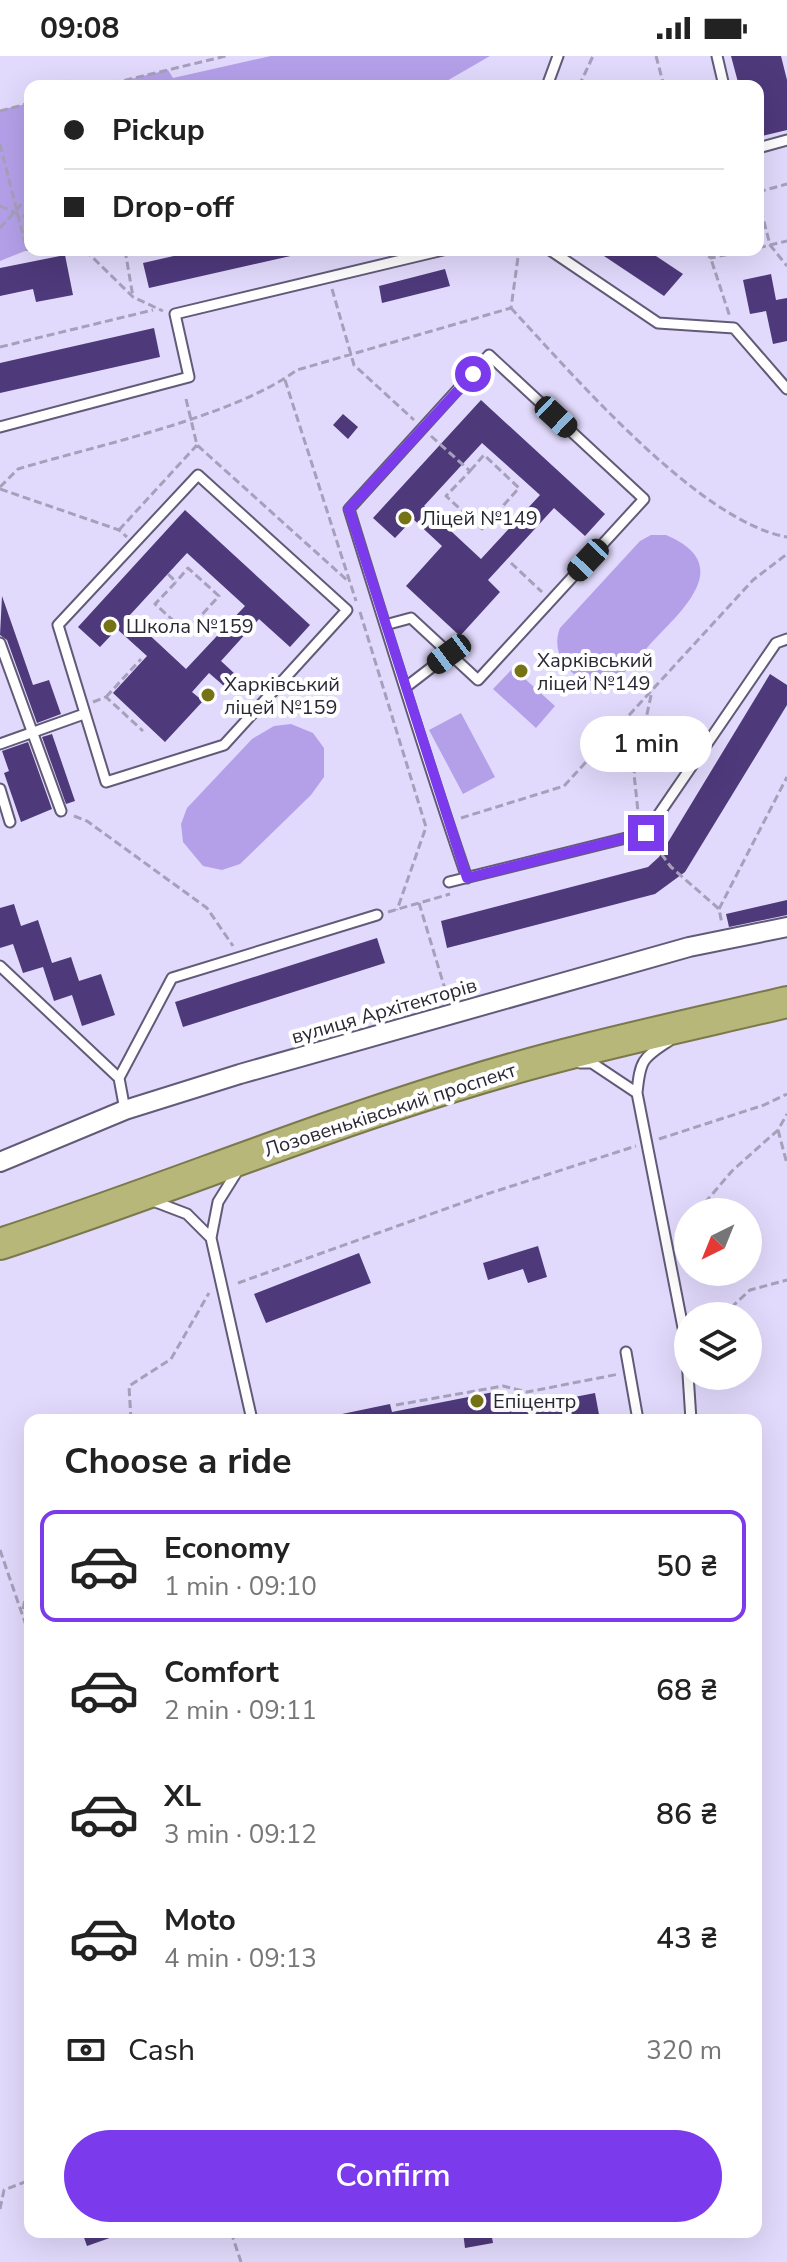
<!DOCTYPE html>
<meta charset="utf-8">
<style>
:root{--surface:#fff;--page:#f6f6f6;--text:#222;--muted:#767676;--line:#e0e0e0;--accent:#7c3aed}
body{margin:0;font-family:"Nunito Sans",sans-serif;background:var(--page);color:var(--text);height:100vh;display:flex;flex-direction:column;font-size:30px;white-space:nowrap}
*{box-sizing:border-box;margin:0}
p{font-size:26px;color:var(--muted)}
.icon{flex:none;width:44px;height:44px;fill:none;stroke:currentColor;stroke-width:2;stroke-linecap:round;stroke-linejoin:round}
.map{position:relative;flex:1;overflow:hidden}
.details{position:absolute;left:24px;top:1358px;width:738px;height:824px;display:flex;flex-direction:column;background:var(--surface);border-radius:16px;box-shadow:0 8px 32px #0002}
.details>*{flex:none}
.banner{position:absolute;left:24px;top:24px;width:740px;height:176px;border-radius:16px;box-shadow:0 8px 32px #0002;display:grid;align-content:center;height:176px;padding:0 40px;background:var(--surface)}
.needle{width:52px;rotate:223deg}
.fabs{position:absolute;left:674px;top:1142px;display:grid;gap:16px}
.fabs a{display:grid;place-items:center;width:88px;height:88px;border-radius:50%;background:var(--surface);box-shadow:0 8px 32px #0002;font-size:40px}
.end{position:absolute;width:36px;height:36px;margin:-18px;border:10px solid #7c3aed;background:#fff;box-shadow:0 0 0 4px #fff}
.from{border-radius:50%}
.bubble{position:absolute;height:56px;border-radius:28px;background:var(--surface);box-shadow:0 8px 32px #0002;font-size:26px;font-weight:600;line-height:56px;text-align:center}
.car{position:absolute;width:24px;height:48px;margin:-24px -12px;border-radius:10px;box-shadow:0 0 6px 2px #0007;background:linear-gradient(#222 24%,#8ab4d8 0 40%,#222 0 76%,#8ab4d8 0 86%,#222 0)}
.banner b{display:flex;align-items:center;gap:28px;height:76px;font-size:30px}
.banner b+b{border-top:2px solid var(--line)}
.banner i{width:20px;height:20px;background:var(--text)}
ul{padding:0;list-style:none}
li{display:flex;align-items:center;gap:24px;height:112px;margin:0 16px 12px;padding:0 24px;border:4px solid transparent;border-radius:16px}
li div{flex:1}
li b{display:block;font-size:30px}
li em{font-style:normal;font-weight:600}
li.current{border-color:var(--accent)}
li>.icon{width:72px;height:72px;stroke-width:1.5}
h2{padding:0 40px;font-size:36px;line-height:96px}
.pay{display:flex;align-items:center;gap:20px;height:88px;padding:0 40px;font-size:30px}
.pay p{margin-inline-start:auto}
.cta{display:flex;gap:16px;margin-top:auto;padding:16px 40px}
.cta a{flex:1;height:92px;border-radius:48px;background:var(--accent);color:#fff;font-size:32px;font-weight:600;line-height:92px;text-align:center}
.status{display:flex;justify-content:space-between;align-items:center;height:56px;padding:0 40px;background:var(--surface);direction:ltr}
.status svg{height:22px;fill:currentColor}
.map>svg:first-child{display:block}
.green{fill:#b4a0e9}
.building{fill:#4e397b;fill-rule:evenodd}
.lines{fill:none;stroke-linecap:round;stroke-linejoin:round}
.service-casing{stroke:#625b78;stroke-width:13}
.minor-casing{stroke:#625b78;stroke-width:22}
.trunk-casing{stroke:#7b794c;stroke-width:34}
.path{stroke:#a6a0bb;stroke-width:3;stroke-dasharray:8 4;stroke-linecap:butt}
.service{stroke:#fff;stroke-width:9}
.minor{stroke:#fff;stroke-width:18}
.trunk{stroke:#b8b77a;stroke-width:30}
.route{stroke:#7c3aed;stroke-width:10}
.poi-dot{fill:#757316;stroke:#fff;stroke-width:3}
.labels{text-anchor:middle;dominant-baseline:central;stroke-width:8;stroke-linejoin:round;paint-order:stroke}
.poi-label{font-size:20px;fill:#2b2835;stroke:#fff;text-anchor:start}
.street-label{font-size:20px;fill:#2b2835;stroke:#fff}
</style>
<div class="status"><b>09:08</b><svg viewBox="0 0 49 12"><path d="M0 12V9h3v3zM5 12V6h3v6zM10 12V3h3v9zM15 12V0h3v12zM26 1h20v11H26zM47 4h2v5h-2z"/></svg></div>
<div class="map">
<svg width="787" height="2206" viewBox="0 0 787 2206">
<rect width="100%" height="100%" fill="#e2dafc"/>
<!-- green -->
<path class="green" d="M271,0H490L438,30H101L168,14L173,22Z
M30,47V193L0,205V54Z
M666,479C733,507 687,550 655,583C643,595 631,615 615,622C603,628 591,626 579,622C562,610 552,592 560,572L640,485L651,479Z
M513,612L555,650L536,672L493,633Z
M461,657L495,721L463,738L429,674Z
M291,668L313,677L324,692V721L311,739L240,808L222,814L203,810L183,786L181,768L187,752L252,683L274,670Z"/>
<!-- building -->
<path class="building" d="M731,0H781L787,24V74L758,81V30H739Z
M200,194H294L295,199L149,232L143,207Z
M595,194H647L683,218L664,240Z
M65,199L73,239L36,246L33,233L0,240V212Z
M445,213L450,230L382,247L379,230Z
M771,218L776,244L787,242V285L773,288L766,255L750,258L743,224Z
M154,272L160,301L0,337V307Z
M481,344L605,458L585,480L554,452L488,524L500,536L460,580L406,530L442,490L413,463L395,482L373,462ZM482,387L540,439L481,503L424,450Z
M343,358L358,371L348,383L333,369Z
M185,454L310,569L290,591L259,563L221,605L235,618L224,630L209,617L192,636L203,645L165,686L113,637L147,600L117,573L100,591L78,571ZM187,497L245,550L186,613L129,560Z
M2,540L33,629L49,624L61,658L37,667L7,584L0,579Z
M770,618L787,629V649L685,816L655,838L447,892L441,865L648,811L659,801Z
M52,678L75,745L66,748L42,681Z
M28,686L52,753L21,766L4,717L9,715L2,695Z
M787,844V859L729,871L726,858Z
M14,848L21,870L38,864L52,907L71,901L79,925L101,918L115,959L82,970L72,939L54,945L43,911L23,917L13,888L0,892V852Z
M377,882L385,907L183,971L175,946Z
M538,1190L547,1221L528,1227L523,1213L488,1224L483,1207Z
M359,1197L371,1227L266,1267L254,1238Z
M504,1334L508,1354L595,1337L600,1364H343L342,1358L390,1348L392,1356Z
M82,2176H121V2178L87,2190Z
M463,2176H491L493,2187L465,2192Z"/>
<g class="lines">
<!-- service casing -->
<g class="service-casing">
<path id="service" d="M717,0L724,30
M547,30L558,0
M758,92L787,84
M550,194L658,267L734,272L787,333
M0,371L189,321L175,258L443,194
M198,419L347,554L224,689L106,726L58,569Z
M385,569L411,562L478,624L644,443L489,299L349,453C387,576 425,700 467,822
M0,587L61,755
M406,631L449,598
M0,688L84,658
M0,733L10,766
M449,826L646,777L776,587L787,583
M0,910L119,1022
M580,1007H592L637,1037C640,1005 642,1002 669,985
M637,1037L686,1287L691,1364
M125,1054L119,1022L172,922L377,859
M238,1114L218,1146L211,1182L252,1364
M153,1145L187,1158L211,1182
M626,1296L638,1364"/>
</g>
<!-- minor casing -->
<g class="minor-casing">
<path id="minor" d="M0,1106L125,1054L240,1018L689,891L787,871"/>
</g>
<!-- trunk casing -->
<g class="trunk-casing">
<path id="trunk" d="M0,1188C154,1138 304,1076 458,1029C566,995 677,972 787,946"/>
</g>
<!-- path -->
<path class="path" d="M656,0L664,30
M101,30L226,0
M579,30L593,0
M0,55L30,47
M0,88L27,195
M758,136L787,128
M758,142L770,189L787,185
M0,150L30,163
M0,172L30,139
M758,192L770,189L787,210
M85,194L133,241L163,255
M125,194L133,241
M698,194L711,202L748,194
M708,194L730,261
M332,233L354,309L414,364
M511,252C573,319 698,465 787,481
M0,291L153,254
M285,324L356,545
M186,343L197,389L348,525
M431,380L470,415L446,440L482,473L519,432L484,399L470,415
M0,431L18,413C98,389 233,361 297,314L511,252L519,194
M0,433L119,474L127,481
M119,474L197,389
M511,507L542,536
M168,518L176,526L155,548L186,576L219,540L188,512L176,526
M360,556L426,771L397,854
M106,641L141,603
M93,646L106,641L143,675
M74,760L87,765L207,852L233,890
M461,762L564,730L753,524L787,498
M639,765L634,718L652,635
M654,788L671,811L719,853L722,868
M419,847L448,943
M719,853L787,721
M388,856L450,838
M778,1074L787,1108
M659,1083L764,1049L787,1038
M697,1156L732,1115L778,1074L787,1058
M678,1179L688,1167
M238,1227L487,1138L636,1090
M722,1260L750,1234L787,1224
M396,1349L503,1330L527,1336L619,1318
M131,1364L129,1330L171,1303L209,1237
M0,1494L30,1581
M23,1553L30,1520
M0,2153L4,2134L30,2124
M231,2176L241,2206"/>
<!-- service -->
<use href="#service" class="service"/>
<!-- minor -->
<use href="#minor" class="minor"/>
<!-- trunk -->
<use href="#trunk" class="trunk"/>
</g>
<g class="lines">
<!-- route -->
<path class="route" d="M473,318L349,453L467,822L646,777"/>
</g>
<!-- markers -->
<g class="poi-dot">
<circle cx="405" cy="462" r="8"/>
<circle cx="110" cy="570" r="8"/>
<circle cx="521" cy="615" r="8"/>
<circle cx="208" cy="639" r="8"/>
<circle cx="477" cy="1345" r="8"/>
</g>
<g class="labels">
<!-- poi labels -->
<g class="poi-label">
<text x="421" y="462">Ліцей №149</text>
<text x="126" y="570">Школа №159</text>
<text x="537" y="604">Харківський<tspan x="537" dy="23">ліцей №149</tspan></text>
<text x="224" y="628">Харківський<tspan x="224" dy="23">ліцей №159</tspan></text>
<text x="493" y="1345">Епіцентр</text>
</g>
<!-- street labels -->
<g class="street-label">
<text transform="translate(384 955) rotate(-16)">вулиця Архітекторів</text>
<text transform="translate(390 1054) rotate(-18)">Лозовеньківський проспект</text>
</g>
</g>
</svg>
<div class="fabs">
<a><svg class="needle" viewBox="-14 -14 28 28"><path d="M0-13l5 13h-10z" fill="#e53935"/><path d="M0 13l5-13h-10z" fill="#767676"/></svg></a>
<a><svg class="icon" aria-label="layers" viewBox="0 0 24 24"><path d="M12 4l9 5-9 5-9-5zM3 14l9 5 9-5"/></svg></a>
</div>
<i class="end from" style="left:473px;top:318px"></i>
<i class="end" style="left:646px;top:777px"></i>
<div class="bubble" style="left:580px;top:660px;width:132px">1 min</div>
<i class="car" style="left:556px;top:361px;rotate:133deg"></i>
<i class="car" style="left:588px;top:504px;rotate:223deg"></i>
<i class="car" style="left:449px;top:598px;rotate:233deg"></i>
<div class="banner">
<b><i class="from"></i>Pickup</b>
<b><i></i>Drop-off</b>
</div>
<section class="details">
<h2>Choose a ride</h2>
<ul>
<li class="current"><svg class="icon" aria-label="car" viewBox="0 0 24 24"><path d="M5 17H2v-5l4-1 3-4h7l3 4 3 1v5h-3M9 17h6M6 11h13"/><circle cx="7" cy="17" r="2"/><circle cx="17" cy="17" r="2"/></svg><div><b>Economy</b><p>1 min · 09:10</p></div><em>50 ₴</em></li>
<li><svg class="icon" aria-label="car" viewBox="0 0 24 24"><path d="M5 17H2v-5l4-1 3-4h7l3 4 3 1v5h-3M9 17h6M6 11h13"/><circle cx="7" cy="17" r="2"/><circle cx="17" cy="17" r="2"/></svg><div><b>Comfort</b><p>2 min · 09:11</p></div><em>68 ₴</em></li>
<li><svg class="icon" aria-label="car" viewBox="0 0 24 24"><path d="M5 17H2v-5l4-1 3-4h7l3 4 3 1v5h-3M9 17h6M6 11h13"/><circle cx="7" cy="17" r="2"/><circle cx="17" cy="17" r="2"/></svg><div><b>XL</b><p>3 min · 09:12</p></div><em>86 ₴</em></li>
<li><svg class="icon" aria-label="car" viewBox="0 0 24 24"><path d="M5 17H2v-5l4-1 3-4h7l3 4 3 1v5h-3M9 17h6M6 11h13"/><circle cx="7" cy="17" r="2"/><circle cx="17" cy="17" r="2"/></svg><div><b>Moto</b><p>4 min · 09:13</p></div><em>43 ₴</em></li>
</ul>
<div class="pay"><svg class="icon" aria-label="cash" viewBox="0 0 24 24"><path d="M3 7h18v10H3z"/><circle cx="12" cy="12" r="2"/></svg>Cash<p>320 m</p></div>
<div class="cta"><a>Confirm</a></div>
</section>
</div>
